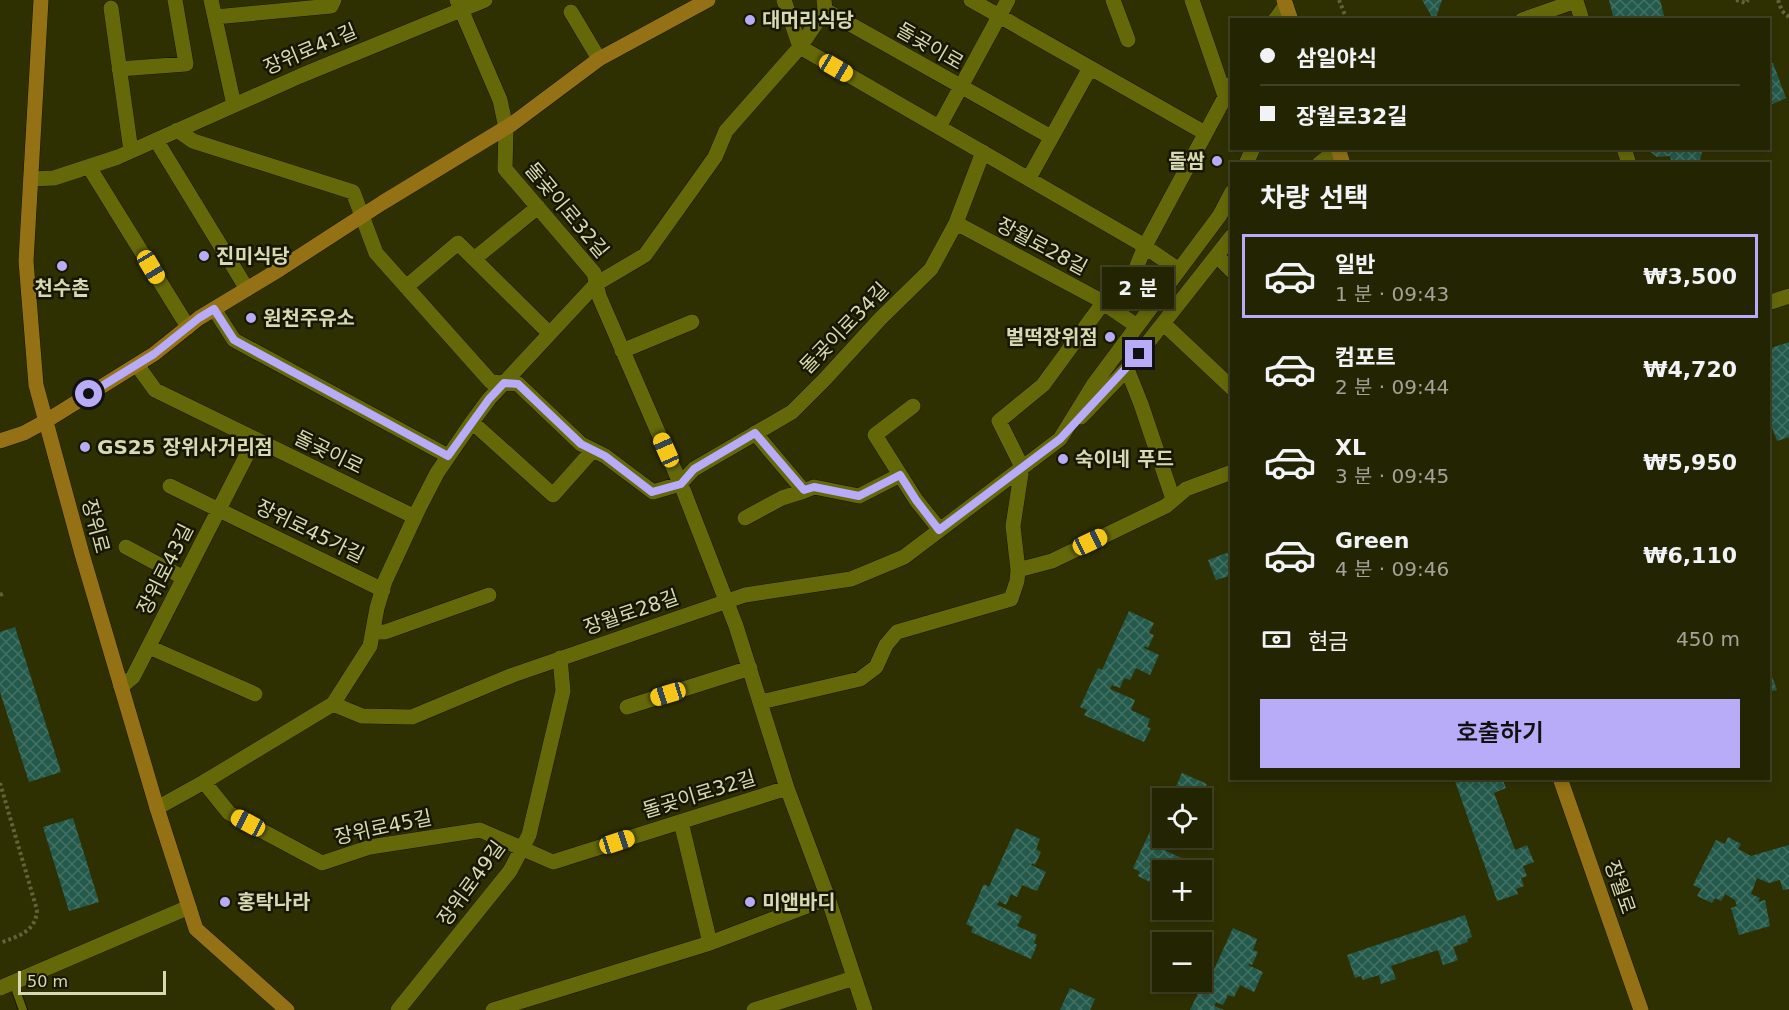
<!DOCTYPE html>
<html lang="ko">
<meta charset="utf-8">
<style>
:root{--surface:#232402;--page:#2b2c0c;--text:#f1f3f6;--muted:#a3a499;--line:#404124;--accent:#b8abf7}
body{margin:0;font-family:"DejaVu Sans","Noto Sans KR",sans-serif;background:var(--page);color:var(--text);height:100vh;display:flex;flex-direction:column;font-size:22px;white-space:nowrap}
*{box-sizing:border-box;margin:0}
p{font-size:20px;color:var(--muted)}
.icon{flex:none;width:33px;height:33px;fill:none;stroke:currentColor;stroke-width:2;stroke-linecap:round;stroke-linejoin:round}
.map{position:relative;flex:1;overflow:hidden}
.sheet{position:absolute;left:1230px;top:162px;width:540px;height:618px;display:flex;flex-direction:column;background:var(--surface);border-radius:0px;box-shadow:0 3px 9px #0003,0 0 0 2px var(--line)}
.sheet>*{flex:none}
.banner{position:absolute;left:1230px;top:18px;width:540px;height:132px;border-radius:0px;box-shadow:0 3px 9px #0003,0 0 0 2px var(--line);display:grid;align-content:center;height:132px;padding:0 30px;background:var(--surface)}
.buttons{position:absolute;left:1152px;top:788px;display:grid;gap:12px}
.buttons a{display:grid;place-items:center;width:60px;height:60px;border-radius:0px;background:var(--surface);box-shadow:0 3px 9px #0003,0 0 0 2px var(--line);font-size:30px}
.scale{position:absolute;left:18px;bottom:15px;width:148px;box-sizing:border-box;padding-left:6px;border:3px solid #d6d9b2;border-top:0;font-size:16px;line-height:21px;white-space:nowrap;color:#d6d9b2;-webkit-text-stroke:4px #171701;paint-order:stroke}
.end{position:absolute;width:27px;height:27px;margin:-14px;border:8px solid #b8abf7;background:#111;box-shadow:0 0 0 3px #111}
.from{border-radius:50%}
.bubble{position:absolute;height:42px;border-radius:0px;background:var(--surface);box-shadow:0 3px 9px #0003,0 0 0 2px var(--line);font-size:20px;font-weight:600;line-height:42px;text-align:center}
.car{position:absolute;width:18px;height:36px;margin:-18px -9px;border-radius:8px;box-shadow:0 0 4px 2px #0007;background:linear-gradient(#f5c518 24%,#345 0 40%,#f5c518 0 76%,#345 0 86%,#f5c518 0)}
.banner b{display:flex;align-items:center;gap:21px;height:57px;font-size:22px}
.banner b+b{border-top:2px solid var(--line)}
.banner i{width:15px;height:15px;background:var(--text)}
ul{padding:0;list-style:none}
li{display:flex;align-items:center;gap:18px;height:84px;margin:0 12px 9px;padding:0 18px;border:3px solid transparent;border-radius:0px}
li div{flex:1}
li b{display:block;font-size:22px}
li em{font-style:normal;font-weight:600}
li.on{border-color:var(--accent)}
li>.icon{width:54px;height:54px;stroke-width:1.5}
h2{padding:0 30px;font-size:27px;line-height:72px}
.pay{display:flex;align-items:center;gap:15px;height:66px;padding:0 30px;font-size:22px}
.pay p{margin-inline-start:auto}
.action{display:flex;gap:12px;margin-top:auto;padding:12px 30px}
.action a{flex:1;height:69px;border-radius:0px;background:var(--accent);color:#111;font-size:24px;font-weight:600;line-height:69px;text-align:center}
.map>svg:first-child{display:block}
.building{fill:url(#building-cross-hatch)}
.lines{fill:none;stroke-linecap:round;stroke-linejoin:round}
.lane-casing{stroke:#171701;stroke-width:10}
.street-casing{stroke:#171701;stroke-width:16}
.secondary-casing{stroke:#171701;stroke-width:16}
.path{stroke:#626337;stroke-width:4;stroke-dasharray:3 3;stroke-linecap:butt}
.lane{stroke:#656809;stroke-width:8}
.street{stroke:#656809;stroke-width:15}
.secondary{stroke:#937114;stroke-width:15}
.route{stroke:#b8abf7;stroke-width:8}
.poi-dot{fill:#b8abf7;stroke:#171701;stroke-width:2}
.labels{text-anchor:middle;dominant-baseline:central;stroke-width:5;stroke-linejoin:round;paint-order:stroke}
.poi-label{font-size:20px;font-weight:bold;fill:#d6d9b2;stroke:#171701;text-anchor:start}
.street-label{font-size:20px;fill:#d6d9b2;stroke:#171701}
</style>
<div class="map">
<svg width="1789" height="1010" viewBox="0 0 1789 1010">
<defs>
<pattern id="building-cross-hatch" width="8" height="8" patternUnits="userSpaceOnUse" patternTransform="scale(1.5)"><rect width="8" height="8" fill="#245a4b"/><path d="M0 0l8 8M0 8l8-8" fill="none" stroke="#437163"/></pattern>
</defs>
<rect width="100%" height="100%" fill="#2f3002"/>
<!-- building -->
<path class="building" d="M1422,0H1442L1435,20H1434Z
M1609,0H1660L1665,20H1614Z
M1773,63L1786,98L1768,106V65Z
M1645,148H1703L1700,160L1702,164H1672L1670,156L1657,157Z
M1789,342V437L1777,441L1768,416V349Z
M1232,551V575L1216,580L1208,560Z
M1129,611L1154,623L1149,633L1154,635L1148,648L1145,646L1144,648L1159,655L1150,675L1136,668L1130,680L1124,678L1120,688L1112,685L1110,689L1135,700L1131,710L1150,719L1147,727L1151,728L1144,742L1084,715L1087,710L1080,707L1098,668L1102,670Z
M15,627L61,772L29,782L0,692V632Z
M1768,666L1777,690L1768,692Z
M1182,773L1207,784L1202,794L1207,796L1202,809V798H1171Z
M1454,778H1502L1506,788L1494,793L1515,850L1527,845L1534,862L1523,866L1527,876L1521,878L1524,886L1516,889L1518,894L1497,901Z
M1202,811L1212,816L1204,836L1202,835Z
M1162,816V837H1186L1184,842L1178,839L1173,849L1166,846L1164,850L1188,861L1184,870H1162V888L1138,876L1140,872L1133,868L1151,829L1155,831Z
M73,818L99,902L69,911L43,827Z
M1016,828L1040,839L1036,849L1041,852L1035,865L1032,863L1031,865L1046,872L1037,891L1022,885L1017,897L1011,894L1006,905L999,901L997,905L1022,916L1017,926L1037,935L1034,943L1037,945L1031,959L971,932L973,927L966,924L984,884L989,887Z
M1728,837L1741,844L1738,849L1751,856L1789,845V889L1783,890L1780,880L1769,883L1757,878L1751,894L1760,898L1758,902L1765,900L1770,926L1739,935L1731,908L1737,906L1735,900L1725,894L1721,901L1715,898L1712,903L1697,896L1701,889L1693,885L1716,840L1725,844Z
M1465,915L1472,937L1467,939L1468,942L1453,947L1458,960L1443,965L1438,950L1391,966L1396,979L1381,984L1379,975L1363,980L1361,976L1355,978L1347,955Z
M1233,928L1257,939L1253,950L1258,952L1252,965L1249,964L1248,965L1263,972L1254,992L1240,985L1234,997L1228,995L1223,1005L1216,1002L1214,1006L1224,1010H1190L1202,985L1206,987Z
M1070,988L1095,999L1090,1010H1060Z"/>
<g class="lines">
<!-- lane casing -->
<g class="lane-casing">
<path id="lane" d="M13,982L23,1010"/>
</g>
<!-- street casing -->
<g class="street-casing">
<path id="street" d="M211,0L234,105
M457,0L500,100L506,128L505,169L594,273L599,296L684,492L736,626L787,788L828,898L865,1010
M784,0L800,47L1138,242L1179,270
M824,0L825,10L1051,137
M971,0L1205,133
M1113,0L1128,40
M1192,0L1225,96
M111,8L131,151
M571,12L599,59
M215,17L331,6L334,0
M1275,20L1286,5
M1522,20L1576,1L1582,20
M119,69L186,64L175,0
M939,127L1008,0
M177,130L193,141L353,192L376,253L491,382L518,384L581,444L605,456L653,492L680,484L694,469L792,412L825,379L880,319L931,269L956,223L983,152
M156,140L247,289
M1624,148L1629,164
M1246,164L1253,148
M1319,164L1338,149
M89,167L188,327
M1029,178L1090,68
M31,179L54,178L118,157L300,76L485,0
M956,223L1096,298L1137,326
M1217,256L1232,271
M474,259L538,207
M406,287L458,243L549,333
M1768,303L1789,296
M214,309L234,340L448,456
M1118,313L1145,246L1232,84
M1164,324L1232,388
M622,351L692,322
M137,365L155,390L415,517
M1127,369L1141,404L1173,499
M913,406L875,435L916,500L940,530
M1081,417L1127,369L1232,236
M472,422L553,495L593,450
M755,433L804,491L814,487L859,496L900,475
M170,486L383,590
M745,518L782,498L804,491
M126,547L184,578
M1018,570L1052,561L1166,506L1186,489L1232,472
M373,632H385L489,595
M149,647L255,694
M121,687L133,677L255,439
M761,702L860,679L876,667L886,645L897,632L1011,599L1017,581L1018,570L1013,526L1022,467L999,421L1043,385L1103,303
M333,704L362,716L412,717L513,675L745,595L851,579L904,557L1060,439L1094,384L1220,215L1232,192
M627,707L750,668
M204,782L229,813L322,863L370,847L480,830L553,862L787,788
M157,808L204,782L333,704L370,646L377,608L385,581L418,510L437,473L472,422L489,399L596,284L645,255L715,157L726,131L800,47L825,10
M681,822L710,943
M0,988L189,907
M398,1010L510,871L529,835L563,691L560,658
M493,1010L710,943L828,898
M754,1010L854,978"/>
</g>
<!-- secondary casing -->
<g class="secondary-casing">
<path id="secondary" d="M41,0L26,261L36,385L82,554L157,808L196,929L287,1010
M1284,0L1291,20
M1338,148L1343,164
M0,441L24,433L46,421L154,354L199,318L280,269L382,203L512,124L599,59L708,0
M1560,778L1641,1010"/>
</g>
<!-- path -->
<path class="path" d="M1339,0L1347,20
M1736,0L1746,3L1748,0
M1778,0L1782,11L1789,17
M0,595L5,593
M0,783L37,910C36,932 18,936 0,943"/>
<!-- lane -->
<use href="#lane" class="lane"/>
<!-- street -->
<use href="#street" class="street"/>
<!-- secondary -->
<use href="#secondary" class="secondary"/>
</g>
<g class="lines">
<!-- route -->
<path class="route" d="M89,394L154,354L199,318L214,309L234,340L448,456L489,399L504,383L518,384L581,444L605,456L652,492L681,484L694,469L755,433L804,490L814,487L859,496L900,475L916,500L939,530L1060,439L1139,354"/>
</g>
<!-- markers -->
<g class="poi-dot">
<circle cx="750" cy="20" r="6"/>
<circle cx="1217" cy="161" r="6"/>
<circle cx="204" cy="256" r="6"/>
<circle cx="62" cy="266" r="6"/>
<circle cx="251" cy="318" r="6"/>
<circle cx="1110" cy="337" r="6"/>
<circle cx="85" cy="447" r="6"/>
<circle cx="1063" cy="459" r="6"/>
<circle cx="225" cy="902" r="6"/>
<circle cx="750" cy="902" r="6"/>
</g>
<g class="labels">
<!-- poi labels -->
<g class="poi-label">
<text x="762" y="20">대머리식당</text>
<text x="1205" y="161" text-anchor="end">돌쌈</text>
<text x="216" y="256">진미식당</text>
<text x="62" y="288" text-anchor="middle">천수촌</text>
<text x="263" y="318">원천주유소</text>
<text x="1098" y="337" text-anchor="end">벌떡장위점</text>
<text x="97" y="447">GS25 장위사거리점</text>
<text x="1075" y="459">숙이네 푸드</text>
<text x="237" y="902">홍탁나라</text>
<text x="762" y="902">미앤바디</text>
</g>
<!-- street labels -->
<g class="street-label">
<text transform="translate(930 46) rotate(30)">돌곶이로</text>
<text transform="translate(310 49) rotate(-23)">장위로41길</text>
<text transform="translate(567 210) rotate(50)">돌곶이로32길</text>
<text transform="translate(1042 246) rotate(28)">장월로28길</text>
<text transform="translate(844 328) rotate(-46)">돌곶이로34길</text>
<text transform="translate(329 452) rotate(26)">돌곶이로</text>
<text transform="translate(96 526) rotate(75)">장위로</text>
<text transform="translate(310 531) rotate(26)">장위로45가길</text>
<text transform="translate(165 569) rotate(-63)">장위로43길</text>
<text transform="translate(631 612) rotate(-19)">장월로28길</text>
<text transform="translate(699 794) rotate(-17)">돌곶이로32길</text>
<text transform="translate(383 827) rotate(-12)">장위로45길</text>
<text transform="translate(471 883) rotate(-54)">장위로49길</text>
<text transform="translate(1620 887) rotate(71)">장월로</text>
</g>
</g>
</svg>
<div class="buttons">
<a><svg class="icon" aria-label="locate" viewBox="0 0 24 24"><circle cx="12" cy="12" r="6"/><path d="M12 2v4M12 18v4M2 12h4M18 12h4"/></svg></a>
<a>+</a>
<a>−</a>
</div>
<div class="scale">50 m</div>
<i class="end from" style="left:89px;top:394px"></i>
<i class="end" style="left:1139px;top:354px"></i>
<div class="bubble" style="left:1102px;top:267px;width:72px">2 분</div>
<i class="car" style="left:836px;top:68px;rotate:120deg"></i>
<i class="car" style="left:151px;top:267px;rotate:149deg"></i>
<i class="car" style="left:666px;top:450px;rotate:336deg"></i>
<i class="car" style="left:1090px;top:542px;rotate:65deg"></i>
<i class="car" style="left:668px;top:694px;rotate:253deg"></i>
<i class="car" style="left:248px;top:823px;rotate:298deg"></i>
<i class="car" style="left:617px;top:842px;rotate:72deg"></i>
<div class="banner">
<b><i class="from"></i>삼일야식</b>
<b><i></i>장월로32길</b>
</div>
<section class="sheet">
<h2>차량 선택</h2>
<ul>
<li class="on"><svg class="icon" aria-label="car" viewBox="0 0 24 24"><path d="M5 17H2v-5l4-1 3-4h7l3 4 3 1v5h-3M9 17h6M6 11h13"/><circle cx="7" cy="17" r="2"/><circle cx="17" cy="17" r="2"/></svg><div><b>일반</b><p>1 분 · 09:43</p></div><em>₩3,500</em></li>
<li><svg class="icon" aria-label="car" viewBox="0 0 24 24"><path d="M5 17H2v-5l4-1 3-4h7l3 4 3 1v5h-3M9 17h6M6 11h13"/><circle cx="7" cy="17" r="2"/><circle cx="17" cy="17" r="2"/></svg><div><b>컴포트</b><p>2 분 · 09:44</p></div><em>₩4,720</em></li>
<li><svg class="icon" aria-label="car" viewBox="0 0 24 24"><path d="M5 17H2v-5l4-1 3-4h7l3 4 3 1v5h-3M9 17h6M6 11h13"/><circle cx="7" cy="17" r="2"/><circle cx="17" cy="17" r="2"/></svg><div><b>XL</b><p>3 분 · 09:45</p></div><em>₩5,950</em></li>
<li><svg class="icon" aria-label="car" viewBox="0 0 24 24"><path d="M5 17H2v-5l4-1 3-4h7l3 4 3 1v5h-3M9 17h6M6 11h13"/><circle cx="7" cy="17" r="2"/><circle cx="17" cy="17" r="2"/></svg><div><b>Green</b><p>4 분 · 09:46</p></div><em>₩6,110</em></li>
</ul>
<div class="pay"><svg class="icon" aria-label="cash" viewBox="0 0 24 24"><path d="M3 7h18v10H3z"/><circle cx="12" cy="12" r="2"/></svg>현금<p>450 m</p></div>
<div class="action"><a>호출하기</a></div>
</section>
</div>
